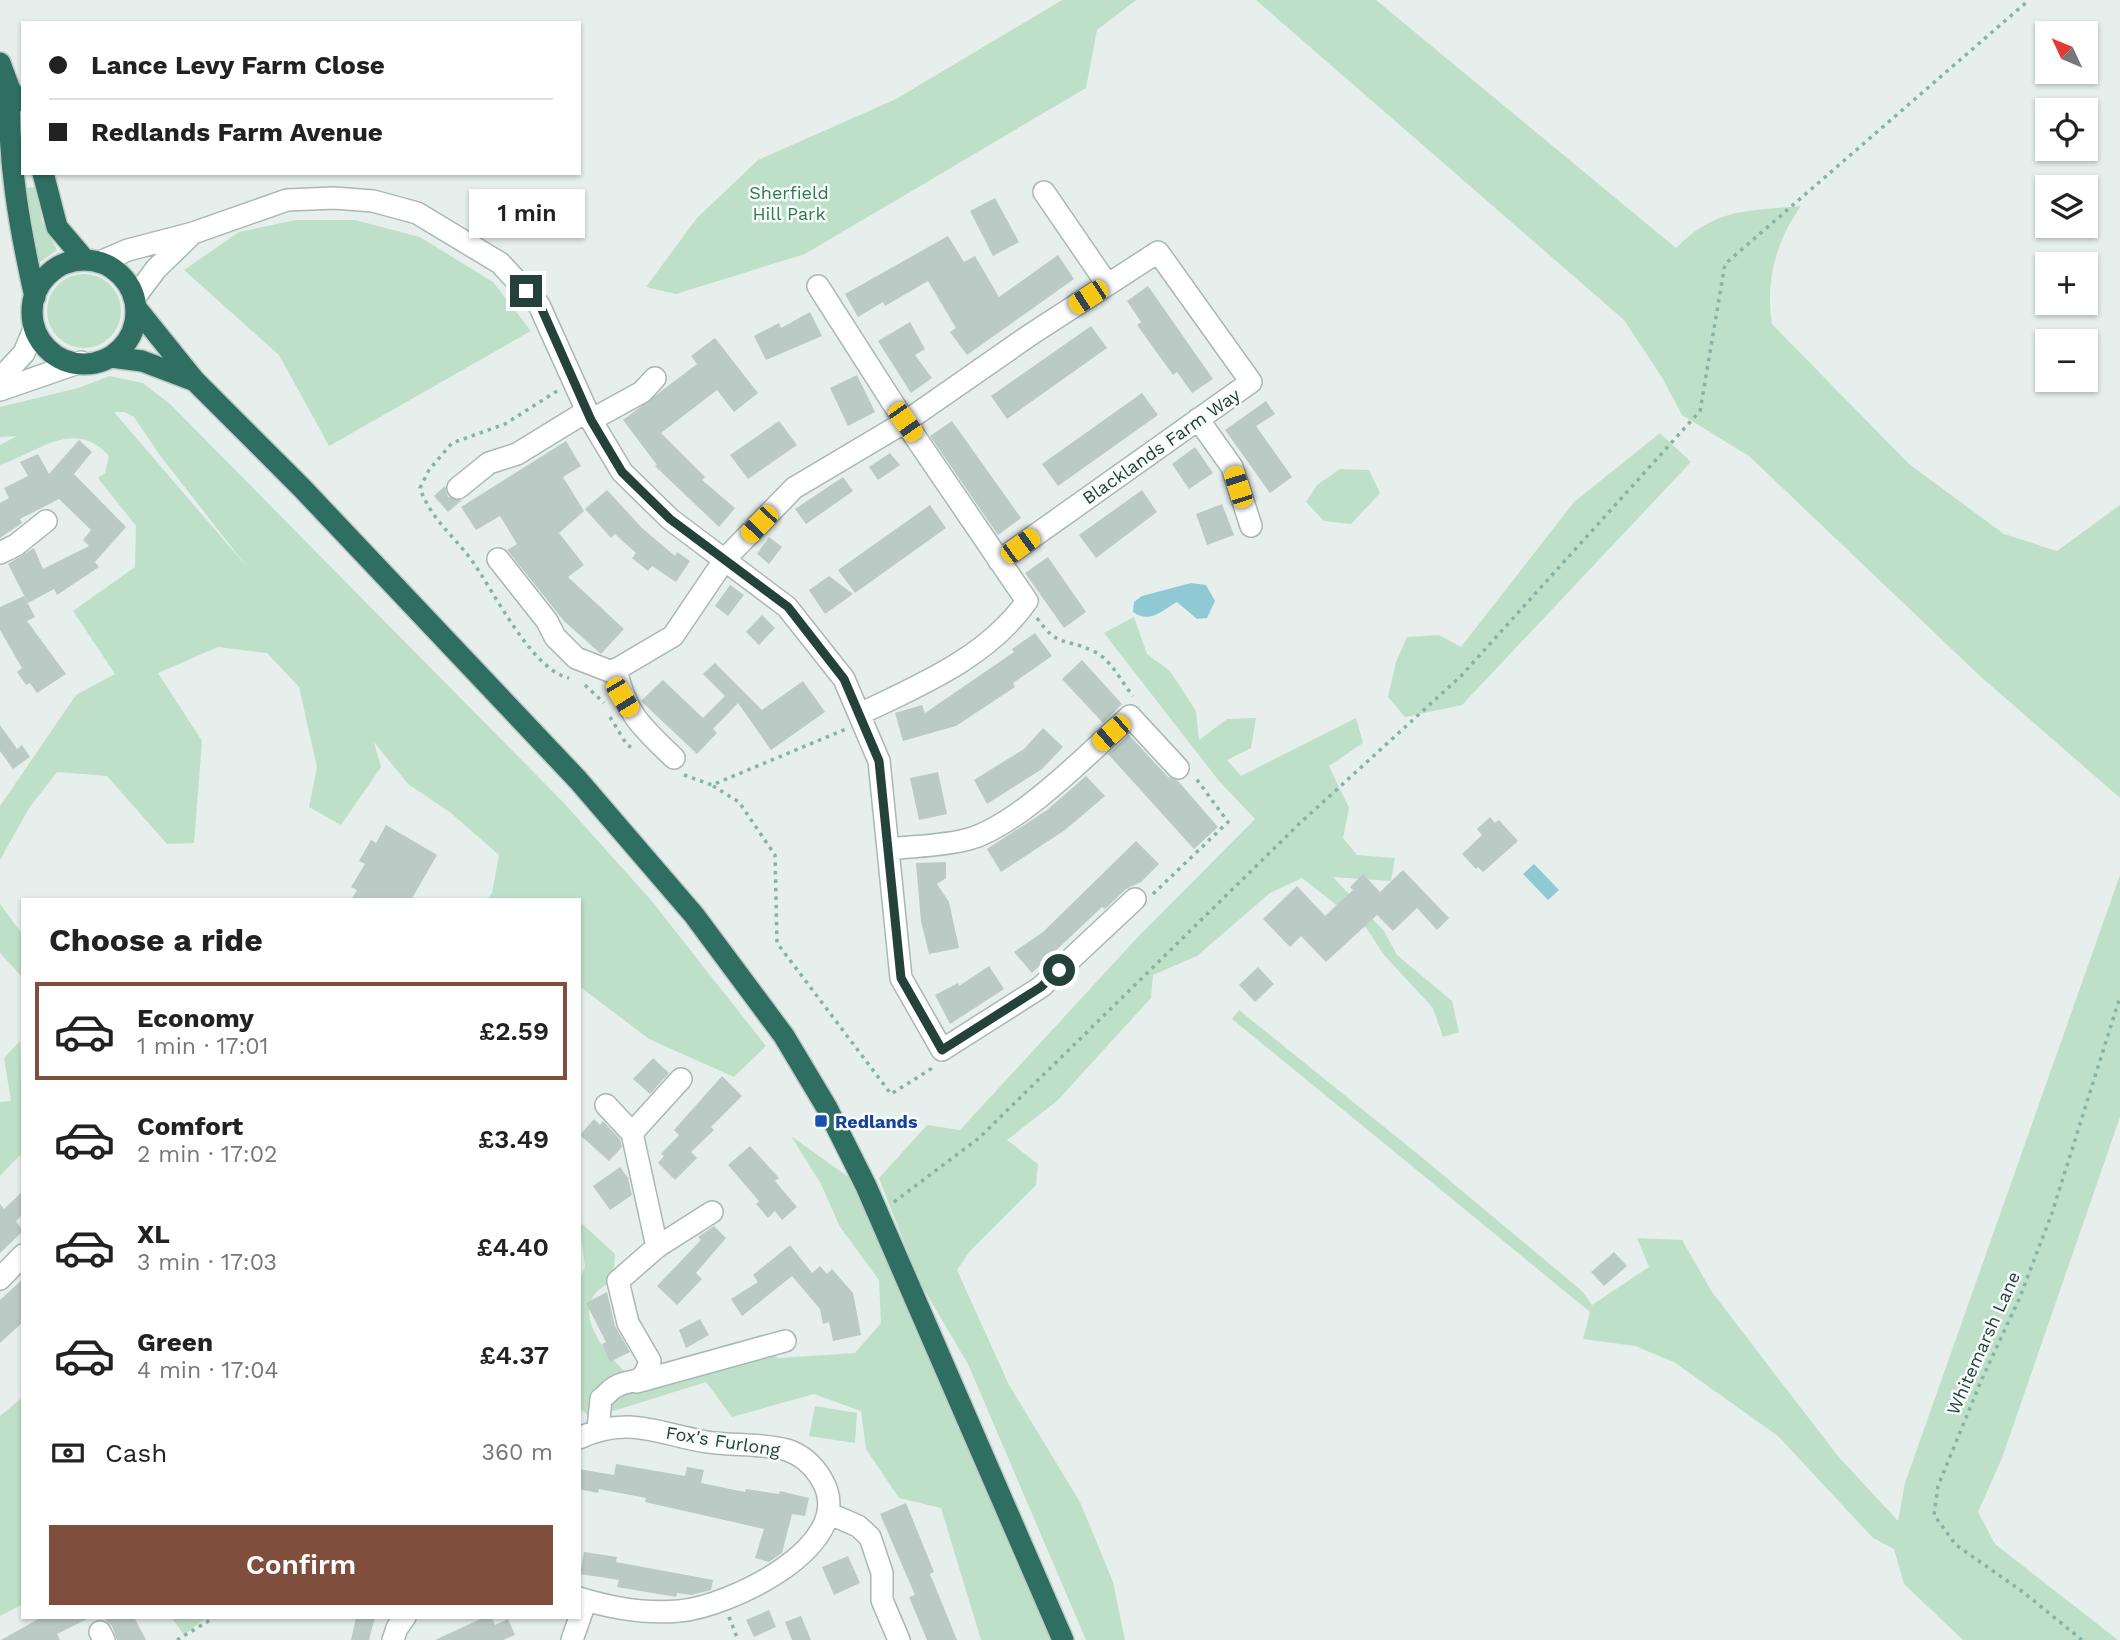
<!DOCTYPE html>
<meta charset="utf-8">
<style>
:root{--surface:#fff;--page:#f6f6f6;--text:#222;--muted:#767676;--line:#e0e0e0;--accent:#804e3d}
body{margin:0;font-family:"Work Sans",sans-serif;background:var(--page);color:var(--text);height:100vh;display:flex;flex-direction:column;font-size:26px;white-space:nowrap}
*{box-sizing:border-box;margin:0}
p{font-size:23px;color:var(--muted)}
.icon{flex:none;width:38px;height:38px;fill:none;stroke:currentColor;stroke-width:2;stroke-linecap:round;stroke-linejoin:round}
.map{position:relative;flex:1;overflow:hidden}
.details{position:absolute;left:21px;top:898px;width:560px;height:721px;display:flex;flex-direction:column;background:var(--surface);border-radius:0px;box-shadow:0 2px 5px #0004}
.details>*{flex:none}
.top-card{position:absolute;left:21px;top:21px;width:560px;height:154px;border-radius:0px;box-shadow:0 2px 5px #0004;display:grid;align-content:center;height:154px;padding:0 28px;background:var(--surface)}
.needle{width:46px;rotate:314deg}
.tools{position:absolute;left:2035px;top:21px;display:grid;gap:14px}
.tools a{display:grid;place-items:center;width:63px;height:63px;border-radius:0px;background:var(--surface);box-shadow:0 2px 5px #0004;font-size:35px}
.end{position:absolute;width:32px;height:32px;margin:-16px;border:9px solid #24423a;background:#fff;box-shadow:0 0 0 4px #fff}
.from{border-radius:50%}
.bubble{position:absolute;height:49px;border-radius:0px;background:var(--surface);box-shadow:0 2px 5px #0004;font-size:23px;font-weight:600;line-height:49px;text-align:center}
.car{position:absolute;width:21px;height:42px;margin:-21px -10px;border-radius:9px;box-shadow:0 0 5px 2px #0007;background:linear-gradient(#f5c518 24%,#345 0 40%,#f5c518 0 76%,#345 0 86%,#f5c518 0)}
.top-card b{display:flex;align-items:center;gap:24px;height:66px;font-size:26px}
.top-card b+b{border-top:2px solid var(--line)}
.top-card i{width:18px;height:18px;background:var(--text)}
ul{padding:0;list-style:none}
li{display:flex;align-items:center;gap:21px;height:98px;margin:0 14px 10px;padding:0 14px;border:4px solid transparent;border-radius:0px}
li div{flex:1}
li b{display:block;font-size:26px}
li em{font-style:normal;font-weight:600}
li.selected{border-color:var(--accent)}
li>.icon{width:63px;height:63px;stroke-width:1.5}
h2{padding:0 28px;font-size:32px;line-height:84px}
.pay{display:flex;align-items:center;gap:18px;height:77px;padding:0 28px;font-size:26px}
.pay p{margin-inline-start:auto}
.action{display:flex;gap:14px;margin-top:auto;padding:14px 28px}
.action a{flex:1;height:80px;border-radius:0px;background:var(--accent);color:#fff;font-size:28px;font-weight:600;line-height:80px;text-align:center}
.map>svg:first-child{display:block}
.green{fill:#bfe0c8;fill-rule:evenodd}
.water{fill:#8ec9d4}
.building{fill:#bbcac4}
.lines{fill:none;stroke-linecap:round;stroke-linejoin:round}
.minor-casing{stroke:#a8b8b2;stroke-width:24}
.highway-casing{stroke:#c2cac8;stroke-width:24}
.path{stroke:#86b3a5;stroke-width:3.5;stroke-dasharray:3.5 5;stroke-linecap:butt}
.minor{stroke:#fff;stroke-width:21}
.highway{stroke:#2f6f62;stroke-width:21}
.route{stroke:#24423a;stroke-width:9}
.transit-dot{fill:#1a4fb4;stroke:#f7fbf9;stroke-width:2.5}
.labels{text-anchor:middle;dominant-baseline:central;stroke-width:5;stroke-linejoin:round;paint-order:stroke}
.park-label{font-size:18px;fill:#2d7a4b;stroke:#f7fbf9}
.street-label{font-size:18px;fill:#24423a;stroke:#f7fbf9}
.transit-label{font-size:18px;font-weight:bold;fill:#164399;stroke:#f7fbf9;text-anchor:start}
</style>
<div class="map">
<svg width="2120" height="1640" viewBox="0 0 2120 1640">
<rect width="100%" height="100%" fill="#e6efeb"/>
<!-- green -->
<path class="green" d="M1062,0H1136L1097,30L1086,88L805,254L676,294L646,287L697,218L758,160L896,99Z
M1256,0H1376L1676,248C1715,208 1748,211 1801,206C1776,241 1765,281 1772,324L1909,464L2004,534L2057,551L2120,505V798L1980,676L1749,456L1682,415L1663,379L1624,320Z
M36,187L42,221L57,250L39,263L25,188Z
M296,220H355L420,237L493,282L531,331L329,446L279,355L184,270L239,232Z
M47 311a37 37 0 1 1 74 0a37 37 0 1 1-74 0Z
M110,376L143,383L170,404L563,802L650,899L766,1046L734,1077L649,1039L579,986V900L488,899L492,893L499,855L451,813L408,784L374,742L381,767L341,825L309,807L317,767L299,687L267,653L218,647L158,673L202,741L194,843L167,844L107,776L57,772L29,808L0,860V806L76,695L115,674L73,611L135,567L136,526L98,478L105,473L109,456C75,418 40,451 0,465V445L17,436L0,437V407L78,388ZM114,412H125L134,417L159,454L247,567Z
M1660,433L1691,462L1462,705L1405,717L1388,697L1396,662L1407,637L1439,635L1461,647L1574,502Z
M1340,469L1369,470L1380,493L1351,524L1324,521L1306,502L1317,485Z
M1134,617L1147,654L1170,671L1196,711L1199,740L1227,719L1256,718L1251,748L1227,760L1241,776L1356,718L1363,743L1329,766L1349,808L1343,838L1357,855L1395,858L1391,881L1333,877L1384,931L1397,955L1452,1001L1459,1032L1443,1037L1433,1008L1384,955L1367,929L1302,878L1270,893L1197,956L1153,975L1151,998L1057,1101L1007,1140L1038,1164L1036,1185L970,1251L957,1270L1009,1385L1080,1502L1113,1582L1125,1640H1086L968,1364L919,1281L879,1178L927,1125L960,1130L1136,939L1255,819L1219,781L1104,633Z
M2120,875V1117L2002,1458L1978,1512L1995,1544L2118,1640H1963L1904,1584L1894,1549L1873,1538L1778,1436L1674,1362L1635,1346L1583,1339L1590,1312L1232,1019L1239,1010L1419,1155L1582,1291L1592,1305L1649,1267L1637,1238L1682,1240L1712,1292L1837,1455L1898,1521L1905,1483Z
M0,904L23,935V978L0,953Z
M20,1041L23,1152L0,1176V1102L11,1101L4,1058Z
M791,1136L854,1181L1051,1640H981L941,1508L899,1498L866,1449L861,1411L814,1394L732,1417L706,1382L591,1418L579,1408V1280L585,1267L579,1221L615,1254L613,1282C563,1301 603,1353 629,1375L755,1346L779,1358L855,1353L881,1323L879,1280L840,1227L821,1184Z
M23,1397V1604L0,1616V1416Z
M815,1406L857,1413L855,1443L809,1436Z
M171,1617H207L184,1635Z"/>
<!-- water -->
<path class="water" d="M1191,583L1206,585L1215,601L1207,618L1197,619L1177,602C1161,611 1150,624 1133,612L1134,602L1142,596Z
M1534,864L1559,890L1548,900L1523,874Z"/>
<!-- building -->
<path class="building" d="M995,198L1019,242L993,256L970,211Z
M948,236L964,262L975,256L999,297L1058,255L1074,279L967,355L950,332L956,328L928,281L885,306L883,302L858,317L845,294Z
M1148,286L1213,379L1192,393L1177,372L1173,375L1137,325L1141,322L1127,301Z
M810,312L822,336L766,360L754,336L779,323L781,328Z
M910,322L925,349L915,355L932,378L911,393L878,341Z
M1091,326L1107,348L1007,419L991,396Z
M715,338L758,393L734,412L717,390L661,433L705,477L702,480L735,508L719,527L655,466L657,465L623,420L697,364L691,356Z
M857,375L875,412L848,426L830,388Z
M1142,393L1158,415L1058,486L1042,464Z
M1266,401L1275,414L1256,426L1292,477L1270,493L1225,430Z
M779,421L797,445L748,479L730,455Z
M952,421L1021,518L998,535L930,436Z
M79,440L92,452L74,474L126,527L95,562L99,567L57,595L54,589L28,603L8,564L34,548L43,569L89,546L83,540L91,530L59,499L20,519L22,523L0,538V503L9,498L4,488L28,476L20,462L38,454L49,474Z
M566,441L581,466L563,477L584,511L559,533L584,565L568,577L624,629L601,654L564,621L507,550L517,544L500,516L476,530L461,507Z
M1195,447L1213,473L1189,489L1172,464Z
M890,453L900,465L878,480L869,467Z
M843,477L853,491L806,524L795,509Z
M445,486L448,497L462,500L448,512L434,496Z
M607,490L642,528L675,556L677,552L690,561L676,582L652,566L648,571L632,558L636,553L615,534L611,538L585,509Z
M1142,490L1157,512L1096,558L1079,535Z
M1222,504L1234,535L1207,545L1196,514Z
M930,505L946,528L855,593L838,570Z
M769,537L782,547L769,564L757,554Z
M1048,557L1086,612L1064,628L1025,573Z
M829,576L853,594L825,614L809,590Z
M730,585L744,595L728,616L715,606Z
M24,596L35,617L27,621L66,674L37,693L30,683L26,685L17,672L22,668L0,630V607Z
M762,615L775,628L759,645L746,632Z
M1035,633L1052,656L1013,683L1015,687L956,726L903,741L895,713L922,705L925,713L1014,652L1012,649Z
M1082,660L1122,704L1103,723L1062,679Z
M715,663L762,710L803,681L825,712L771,750L738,703L713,729L717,733L697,754L641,701L663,680L703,718L725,696L703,674Z
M0,725L17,749L22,745L30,757L13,769L0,751Z
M1043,728L1063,747L1042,769L987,804L974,780L1024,749Z
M1129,735L1168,777L1178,781L1218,827L1194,849L1108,754Z
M938,772L947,814L919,820L910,778Z
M1086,776L1105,796L1065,830L1001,872L987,849L1047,810Z
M1490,817L1495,823L1499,820L1518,841L1483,872L1478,867L1476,869L1462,854L1482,835L1477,829Z
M386,825L437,855L411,900H351L357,890L351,887L365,864L359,861L371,840L376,843Z
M1136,841L1159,864L1141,882L1126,889L1105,909L1102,907L1032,973L1014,952L1043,932Z
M946,862V878L937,884L949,902L959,948L929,954L921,921L916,863Z
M1403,870L1449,918L1437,930L1417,908L1393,931L1377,915L1326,962L1301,936L1290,947L1263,919L1297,886L1325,916L1353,890L1350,887L1363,874L1380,892Z
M989,966L1004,989L950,1024L935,995L958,983L959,986Z
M1258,967L1274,984L1255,1002L1239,985Z
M653,1058L669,1073L650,1094L633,1079Z
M722,1076L742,1096L711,1127L714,1130L691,1152L697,1158L675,1180L658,1163L664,1156L661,1154L679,1135L674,1130Z
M594,1119L600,1125L603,1121L620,1139L622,1147L609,1161L580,1135Z
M750,1146L779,1178L775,1181L797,1207L782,1220L775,1211L768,1218L756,1204L759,1201L728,1165Z
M620,1167L628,1178L632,1195L610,1210L593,1186Z
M23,1191V1214L16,1221L23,1231L0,1253V1204L4,1209Z
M714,1226L726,1238L696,1273L702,1279L677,1305L657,1286L701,1240L698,1237Z
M790,1245L812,1273L820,1266L827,1274L832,1269L853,1293L861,1335L833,1341L829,1322L823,1324L820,1309L792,1276L742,1316L731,1299L758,1282L753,1275Z
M1614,1252L1627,1266L1604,1286L1591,1272Z
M23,1279V1322L0,1343V1300Z
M607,1292L615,1326L630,1352L610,1362L602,1344L606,1342L586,1303Z
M700,1319L709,1335L686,1348L679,1330Z
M616,1464L685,1476L687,1467L704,1470L701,1483L745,1492L746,1489L779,1494L780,1491L809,1498L805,1516L792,1514L782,1553L769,1562L755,1558L764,1529L645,1502L646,1498L599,1489L598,1493L579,1489V1469L614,1475Z
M906,1503L934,1572L930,1574L957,1640H927L909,1597L915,1595L880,1514Z
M584,1552L617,1557L616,1562L713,1580L711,1590L691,1595L677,1593L676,1597L617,1587L619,1580L580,1574Z
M848,1556L860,1583L834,1595L822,1567Z
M769,1610L776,1627L754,1637L746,1620Z
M801,1616L811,1640H792L785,1622Z
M42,1617H91L57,1634L60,1640H1Z
M103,1617H134L146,1640H117L112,1626Z
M356,1617H375L369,1640H351Z
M485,1617H492L495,1625L508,1619L515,1635L503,1640H435Z"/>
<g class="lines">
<!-- minor casing -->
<g class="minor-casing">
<path id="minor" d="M1044,192L1107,284
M100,262L128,250L193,233L287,200L334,198L373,201L417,213L500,263L539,305L591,420L622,472L670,519L787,607L844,679L879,761L901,978L942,1050L1041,987L1135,899
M135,297L156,269L193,233
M0,379L24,353L34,329
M0,390L81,362
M1198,419L1232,467L1251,526
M591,420L642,392L655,378
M458,488L489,463L517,454L587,411
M0,553L16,545L46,521
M498,559L547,621L555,637L576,658L612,672L673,636L725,559L794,488L905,422L818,286
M616,669C626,715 642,727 674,758
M860,714C920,685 988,657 1027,601L905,422L1030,335L1158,252L1251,382L999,561
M889,849C915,846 944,846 969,839C1019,825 1090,752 1130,716L1178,768
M606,1105L632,1133L681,1079
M632,1133L657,1247
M0,1279L23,1255
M637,1382L785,1341
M598,1429L601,1399C605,1396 610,1390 615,1387C634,1376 641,1389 650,1361L628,1323L618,1281L657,1247L712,1212
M579,1438C629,1415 658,1434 707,1442C733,1446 762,1443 787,1450C802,1455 814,1466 822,1480C860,1545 729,1607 679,1611C646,1614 611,1608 579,1598
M830,1514L858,1526L870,1537L882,1573V1600L899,1640
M100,1632L104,1640
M393,1640L397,1628L405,1617
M572,1640L586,1600"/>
</g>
<!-- highway casing -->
<g class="highway-casing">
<path id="highway" d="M0,63L10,90L19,101
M10,90C7,159 20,230 35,297
M43,173L57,227L85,260
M32 312a52 52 0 1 1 104 0a52 52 0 1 1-104 0Z
M137,309L195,381L302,488L578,780L694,915L784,1036L827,1108L866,1186L1063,1640
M111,357L142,361L195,381"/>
</g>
<!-- path -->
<path class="path" d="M557,391L505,424L452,443L429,470L420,488C431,519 451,533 470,558C493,589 531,670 569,678
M1037,618C1059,649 1064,637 1093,651C1111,659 1120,680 1133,696
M585,685L604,703
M610,717L627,745L634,749
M684,775L712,785L846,729
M713,786L739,802L775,855L777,943L891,1094L934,1067
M1153,894L1228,822L1195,777
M894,1202L979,1138L1299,824L1461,676L1700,411L1725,264L2029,0
M729,1617L738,1640
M177,1640L215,1617
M2082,1640L2023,1592L1956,1545L1934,1515L1938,1486L1981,1381L2020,1297L2052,1213L2120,997"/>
<!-- minor -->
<use href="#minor" class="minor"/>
<!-- highway -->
<use href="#highway" class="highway"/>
</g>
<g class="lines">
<!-- route -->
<path class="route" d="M526,291L540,305L591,420L622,472L670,519L788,607L844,679L879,761L901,978L942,1050L1041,987L1059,970"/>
</g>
<!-- markers -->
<rect class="transit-dot" x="814" y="1114" width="14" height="14" rx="3.5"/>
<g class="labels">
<!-- park labels -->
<g class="park-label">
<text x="789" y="192">Sherfield<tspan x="789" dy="21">Hill Park</tspan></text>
</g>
<!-- street labels -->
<g class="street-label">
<text transform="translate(1161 446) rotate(-35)">Blacklands Farm Way</text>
<text transform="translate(1983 1343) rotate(-66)">Whitemarsh Lane</text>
<text transform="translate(723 1441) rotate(9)">Fox's Furlong</text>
</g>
<!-- transit labels -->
<g class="transit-label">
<text x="835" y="1121">Redlands</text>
</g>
</g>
</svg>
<div class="tools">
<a><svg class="needle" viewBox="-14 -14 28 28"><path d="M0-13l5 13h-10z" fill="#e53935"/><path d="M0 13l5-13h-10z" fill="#767676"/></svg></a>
<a><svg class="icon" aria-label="locate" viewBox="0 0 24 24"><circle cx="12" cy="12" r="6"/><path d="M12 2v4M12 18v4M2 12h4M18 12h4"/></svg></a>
<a><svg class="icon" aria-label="layers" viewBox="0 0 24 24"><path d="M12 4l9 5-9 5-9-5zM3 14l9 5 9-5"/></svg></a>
<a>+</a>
<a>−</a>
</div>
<i class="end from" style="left:1059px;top:970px"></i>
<i class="end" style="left:526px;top:291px"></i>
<div class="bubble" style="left:469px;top:189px;width:116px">1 min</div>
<i class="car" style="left:1088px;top:297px;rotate:237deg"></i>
<i class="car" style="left:905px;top:422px;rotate:145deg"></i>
<i class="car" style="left:1238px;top:487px;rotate:342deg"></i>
<i class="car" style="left:759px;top:524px;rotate:224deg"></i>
<i class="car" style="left:1020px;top:546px;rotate:54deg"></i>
<i class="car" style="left:622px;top:697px;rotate:149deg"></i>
<i class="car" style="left:1111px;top:733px;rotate:229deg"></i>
<div class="top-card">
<b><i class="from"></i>Lance Levy Farm Close</b>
<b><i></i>Redlands Farm Avenue</b>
</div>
<section class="details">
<h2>Choose a ride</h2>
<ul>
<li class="selected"><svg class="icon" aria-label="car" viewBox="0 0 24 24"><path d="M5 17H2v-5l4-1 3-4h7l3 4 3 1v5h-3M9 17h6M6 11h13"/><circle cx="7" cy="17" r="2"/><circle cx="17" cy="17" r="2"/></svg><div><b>Economy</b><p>1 min · 17:01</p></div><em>£2.59</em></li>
<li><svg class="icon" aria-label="car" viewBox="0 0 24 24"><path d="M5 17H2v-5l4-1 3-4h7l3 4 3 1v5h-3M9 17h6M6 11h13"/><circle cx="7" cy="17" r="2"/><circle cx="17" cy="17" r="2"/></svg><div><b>Comfort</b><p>2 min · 17:02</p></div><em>£3.49</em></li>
<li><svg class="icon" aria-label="car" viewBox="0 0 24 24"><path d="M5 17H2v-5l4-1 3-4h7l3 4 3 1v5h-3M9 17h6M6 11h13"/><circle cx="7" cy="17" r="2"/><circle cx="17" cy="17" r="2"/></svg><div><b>XL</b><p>3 min · 17:03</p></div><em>£4.40</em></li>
<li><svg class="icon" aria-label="car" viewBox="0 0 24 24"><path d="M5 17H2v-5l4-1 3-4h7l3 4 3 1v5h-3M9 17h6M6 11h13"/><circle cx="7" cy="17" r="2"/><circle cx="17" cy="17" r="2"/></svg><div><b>Green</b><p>4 min · 17:04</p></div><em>£4.37</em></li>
</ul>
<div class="pay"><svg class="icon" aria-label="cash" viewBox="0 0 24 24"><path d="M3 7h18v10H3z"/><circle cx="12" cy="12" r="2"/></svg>Cash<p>360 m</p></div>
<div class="action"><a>Confirm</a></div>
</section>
</div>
